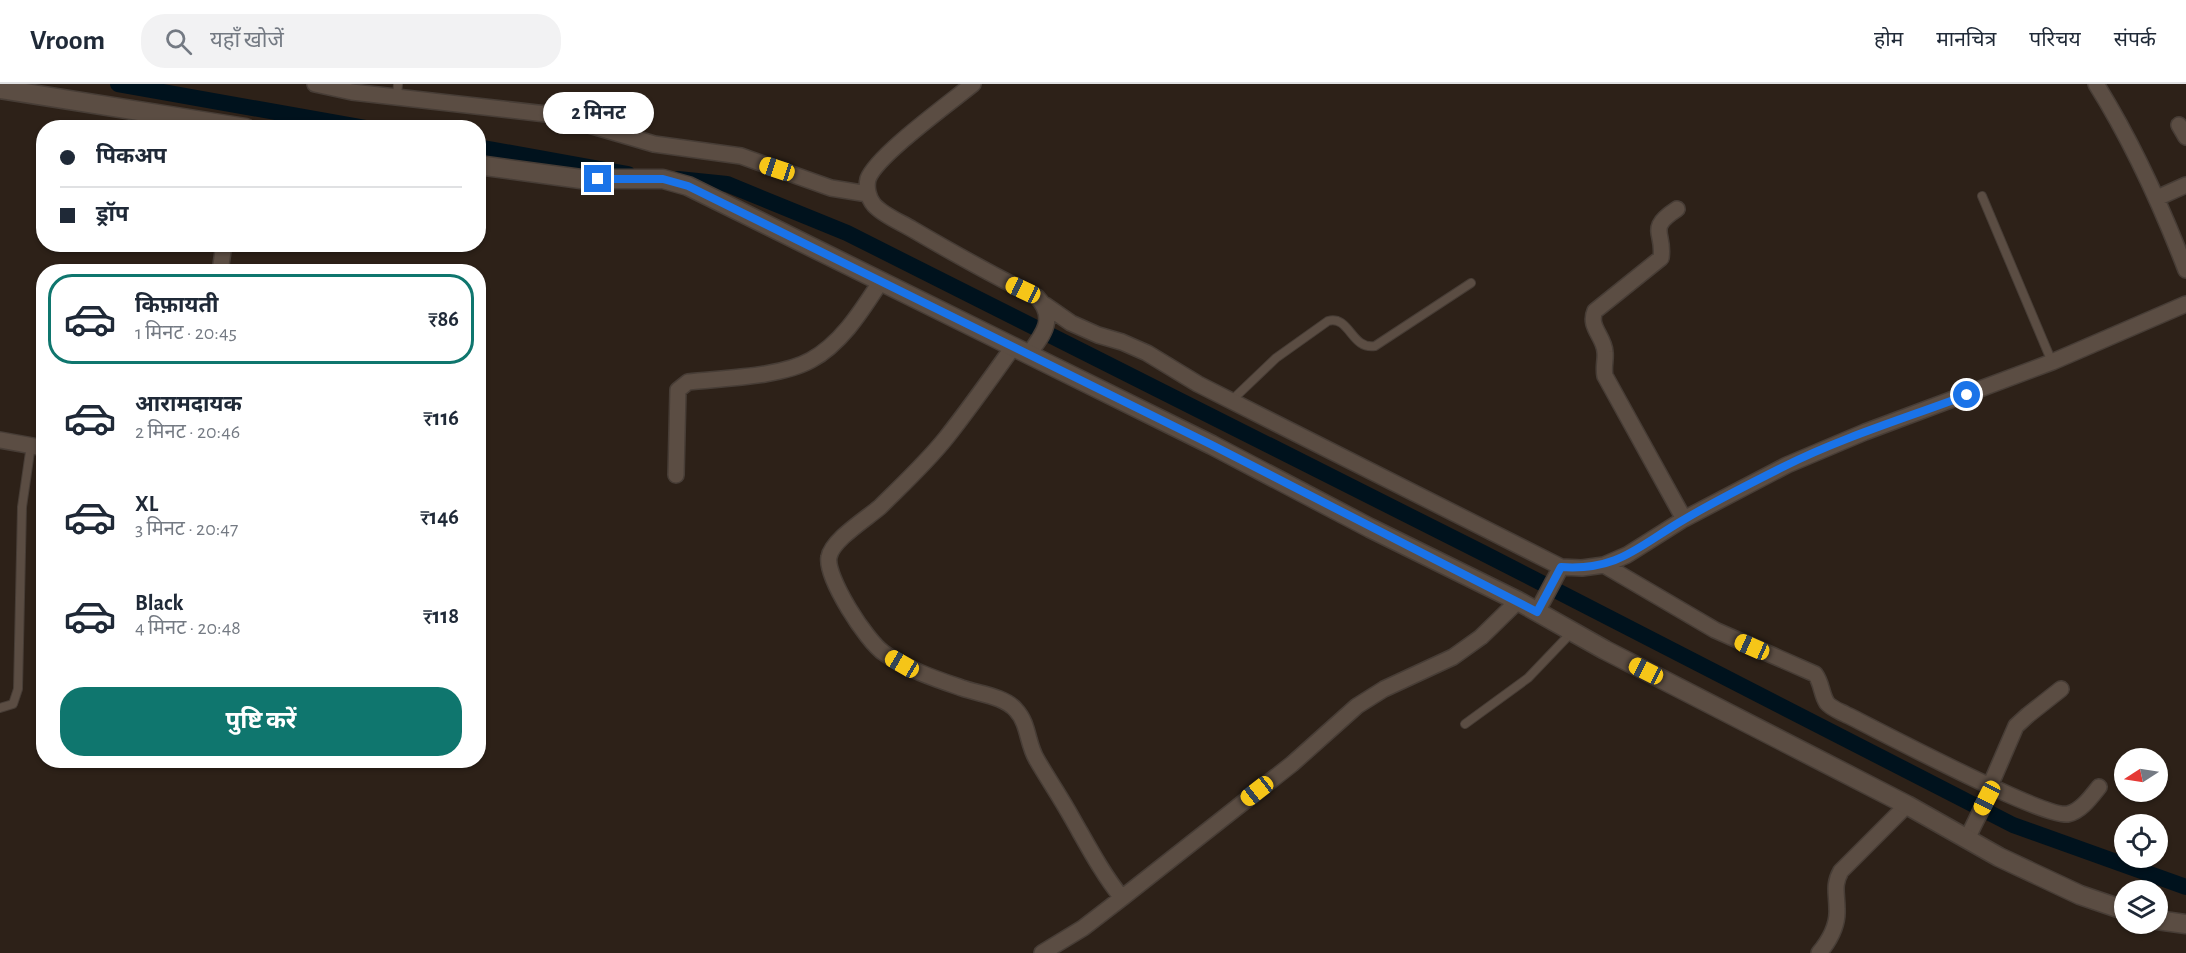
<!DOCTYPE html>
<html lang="hi">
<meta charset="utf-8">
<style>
:root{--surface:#fff;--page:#f2f2f3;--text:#1f2937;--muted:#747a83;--line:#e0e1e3;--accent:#0f766e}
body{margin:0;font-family:"Alegreya Sans","Noto Sans Devanagari",sans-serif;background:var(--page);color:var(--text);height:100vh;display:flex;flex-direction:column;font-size:22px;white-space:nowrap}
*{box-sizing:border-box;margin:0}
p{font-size:20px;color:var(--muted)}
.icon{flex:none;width:33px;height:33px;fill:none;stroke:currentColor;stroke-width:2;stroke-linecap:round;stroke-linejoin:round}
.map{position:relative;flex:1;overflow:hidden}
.details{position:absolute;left:36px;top:180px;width:450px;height:504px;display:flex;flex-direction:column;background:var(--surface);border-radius:24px;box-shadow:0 2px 4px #0004}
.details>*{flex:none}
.guide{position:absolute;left:36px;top:36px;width:450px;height:132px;border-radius:24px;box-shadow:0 2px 4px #0004;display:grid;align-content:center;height:132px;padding:0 24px;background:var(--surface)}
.needle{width:39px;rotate:258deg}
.tools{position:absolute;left:2114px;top:664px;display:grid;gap:12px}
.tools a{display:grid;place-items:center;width:54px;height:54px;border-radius:50%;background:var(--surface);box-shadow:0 2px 4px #0004;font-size:30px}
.end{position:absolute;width:27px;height:27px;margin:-14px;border:8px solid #1a73e8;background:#fff;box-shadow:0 0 0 3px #fff}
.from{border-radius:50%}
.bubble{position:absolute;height:42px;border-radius:21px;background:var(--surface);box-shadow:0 2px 4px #0004;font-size:20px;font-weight:700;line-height:42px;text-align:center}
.car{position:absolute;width:18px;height:36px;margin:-18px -9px;border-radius:8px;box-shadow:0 0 4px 2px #0007;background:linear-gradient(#f5c518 24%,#345 0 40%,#f5c518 0 76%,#345 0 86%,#f5c518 0)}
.guide b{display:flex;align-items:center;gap:21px;height:57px;font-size:22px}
.guide b+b{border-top:2px solid var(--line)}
.guide i{width:15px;height:15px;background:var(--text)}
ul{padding:10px 0 0;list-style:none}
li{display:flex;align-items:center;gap:18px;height:90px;margin:0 12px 9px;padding:0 12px;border:3px solid transparent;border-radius:24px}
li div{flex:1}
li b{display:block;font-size:22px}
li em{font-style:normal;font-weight:700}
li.current{border-color:var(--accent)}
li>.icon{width:54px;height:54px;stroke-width:1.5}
.button{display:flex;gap:12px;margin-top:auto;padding:12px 24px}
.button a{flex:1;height:69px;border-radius:24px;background:var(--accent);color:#fff;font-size:24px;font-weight:700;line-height:69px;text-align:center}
header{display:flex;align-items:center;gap:36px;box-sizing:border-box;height:84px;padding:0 30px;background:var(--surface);border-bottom:2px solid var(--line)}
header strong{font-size:28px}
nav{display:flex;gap:33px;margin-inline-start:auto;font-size:21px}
.search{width:420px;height:54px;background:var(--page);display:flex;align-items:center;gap:15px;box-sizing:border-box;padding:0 21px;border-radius:24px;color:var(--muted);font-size:22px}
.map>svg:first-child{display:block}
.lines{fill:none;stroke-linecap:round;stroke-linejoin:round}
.canal{stroke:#00121d;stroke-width:16}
.lane-casing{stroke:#473d36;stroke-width:10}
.street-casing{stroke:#473d36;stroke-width:18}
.secondary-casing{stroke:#473d36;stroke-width:21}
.lane{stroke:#5b4d43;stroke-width:8}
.street{stroke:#5b4d43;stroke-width:15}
.secondary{stroke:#5b4d43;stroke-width:18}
.route{stroke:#1a73e8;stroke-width:8}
</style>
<header>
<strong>Vroom</strong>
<div class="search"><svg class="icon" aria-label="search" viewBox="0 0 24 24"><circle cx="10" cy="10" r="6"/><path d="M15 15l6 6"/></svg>यहाँ खोजें</div>
<nav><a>होम</a><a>मानचित्र</a><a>परिचय</a><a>संपर्क</a></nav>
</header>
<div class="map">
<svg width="2186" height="869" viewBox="0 0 2186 869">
<rect width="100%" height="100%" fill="#2d2118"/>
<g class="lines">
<!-- canal -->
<path class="canal" d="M118,0L365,44
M478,63L628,90
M678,95L727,100L847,149L1483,469L2013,741L2186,803"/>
<!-- lane casing -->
<g class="lane-casing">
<path id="lane" d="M397,13L398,0
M1982,112L2052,278
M1231,317L1276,274L1328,237C1350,231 1351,266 1375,262L1471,199
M0,624L13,620L18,605L22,423L31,361
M1465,640L1528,594L1572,548"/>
</g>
<!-- street casing -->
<g class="street-casing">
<path id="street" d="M315,0L352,8L555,31L654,60L741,72L831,104L868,110
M973,0C951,18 876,72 868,95C866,103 868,114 874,121C883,131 900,138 912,145C953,169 994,192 1037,213C1057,234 1043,251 1028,271
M2096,0C2133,59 2161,121 2186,186
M2179,41L2186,53
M2157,114L2186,101
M1677,125C1646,145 1665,148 1661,174L1595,227C1588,243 1604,252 1605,268C1606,276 1603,283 1605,292L1684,435
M220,188L224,160
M1045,221L1071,239L1098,251L1122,258L1147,269L1198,300L1561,483L1582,484L1604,481L1627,471L1684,435L1787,381L1865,348L2052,278L2186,220
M1013,263C991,294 969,325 946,354C926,379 902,401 880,423C866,435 832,456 829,473C825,493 867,558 884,569C906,585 936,595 962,604C979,610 1004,612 1016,626C1029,640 1027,660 1037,676C1048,695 1061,714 1072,734C1088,762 1102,789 1122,814
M0,356L44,364
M676,391L678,306L688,298C723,294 781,293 811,276C842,259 862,226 881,197
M1604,481L1715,546L1815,590C1822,599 1821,610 1827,619C1831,624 1839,627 1845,630C1878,646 2044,735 2068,730C2081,727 2091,713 2099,703
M1537,528L1561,483
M1967,755L1987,714L1990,702L2016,642L2028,631L2061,605
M1042,869L1083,844L1122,814L1292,680L1357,622L1384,605L1453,573L1481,553L1518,517
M1819,869C1829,857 1838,841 1837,825C1837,809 1833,801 1841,787L1907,721"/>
</g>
<!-- secondary casing -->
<g class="secondary-casing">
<path id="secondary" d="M0,5L246,44
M478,81L581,95H663L688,102L1212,361L1370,444L1518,517L1605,566L1907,721L1999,773L2080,811L2124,826
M2157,836L2186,840"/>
</g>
<!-- lane -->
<use href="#lane" class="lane"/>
<!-- street -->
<use href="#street" class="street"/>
<!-- secondary -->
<use href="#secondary" class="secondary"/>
</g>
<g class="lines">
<!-- route -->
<path class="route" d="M598,95H663L688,102L1212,361L1537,528L1561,483C1619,487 1638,462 1685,435C1717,416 1751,399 1785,382C1843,353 1906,334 1967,311"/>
</g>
</svg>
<div class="tools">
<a><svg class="needle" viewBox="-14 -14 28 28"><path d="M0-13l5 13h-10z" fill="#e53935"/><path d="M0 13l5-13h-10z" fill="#747a83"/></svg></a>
<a><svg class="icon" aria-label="locate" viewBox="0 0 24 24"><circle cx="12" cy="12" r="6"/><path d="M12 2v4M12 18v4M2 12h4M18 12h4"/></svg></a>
<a><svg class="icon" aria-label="layers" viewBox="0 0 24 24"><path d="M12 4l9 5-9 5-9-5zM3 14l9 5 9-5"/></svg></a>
</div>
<i class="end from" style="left:1967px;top:311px"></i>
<i class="end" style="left:598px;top:95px"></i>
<div class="bubble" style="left:543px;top:8px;width:111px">2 मिनट</div>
<i class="car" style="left:777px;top:85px;rotate:288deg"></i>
<i class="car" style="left:1023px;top:206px;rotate:295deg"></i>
<i class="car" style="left:1752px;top:563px;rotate:294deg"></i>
<i class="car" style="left:902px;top:580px;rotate:300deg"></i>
<i class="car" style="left:1646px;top:587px;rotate:297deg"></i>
<i class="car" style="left:1257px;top:707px;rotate:232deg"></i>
<i class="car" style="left:1987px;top:714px;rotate:207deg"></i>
<div class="guide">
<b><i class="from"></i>पिकअप</b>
<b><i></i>ड्रॉप</b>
</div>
<section class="details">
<ul>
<li class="current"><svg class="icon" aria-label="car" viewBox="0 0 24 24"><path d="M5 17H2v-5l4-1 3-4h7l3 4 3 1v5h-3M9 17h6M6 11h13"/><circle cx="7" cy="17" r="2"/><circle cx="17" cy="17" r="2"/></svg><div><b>किफ़ायती</b><p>1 मिनट · 20:45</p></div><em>₹86</em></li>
<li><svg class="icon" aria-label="car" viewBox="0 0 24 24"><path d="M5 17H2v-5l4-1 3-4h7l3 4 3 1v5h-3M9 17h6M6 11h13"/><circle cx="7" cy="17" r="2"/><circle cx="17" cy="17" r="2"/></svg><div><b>आरामदायक</b><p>2 मिनट · 20:46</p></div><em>₹116</em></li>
<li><svg class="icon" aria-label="car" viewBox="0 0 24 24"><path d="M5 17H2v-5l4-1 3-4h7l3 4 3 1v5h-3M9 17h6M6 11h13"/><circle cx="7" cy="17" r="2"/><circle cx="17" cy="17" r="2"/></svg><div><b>XL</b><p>3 मिनट · 20:47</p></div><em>₹146</em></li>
<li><svg class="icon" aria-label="car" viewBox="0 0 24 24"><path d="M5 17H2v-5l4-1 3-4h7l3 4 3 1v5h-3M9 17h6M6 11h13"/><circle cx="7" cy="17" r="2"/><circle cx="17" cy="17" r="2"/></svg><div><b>Black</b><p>4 मिनट · 20:48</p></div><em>₹118</em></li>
</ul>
<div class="button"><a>पुष्टि करें</a></div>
</section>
</div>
